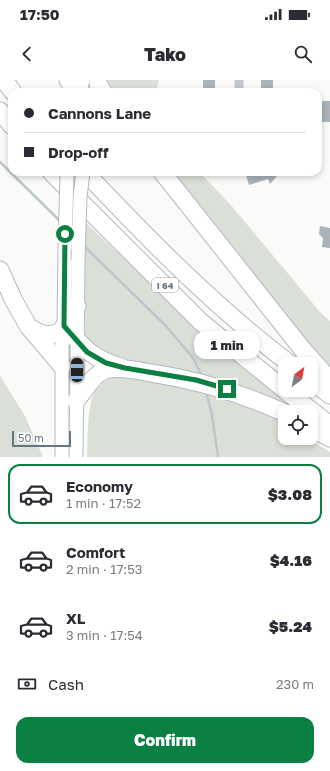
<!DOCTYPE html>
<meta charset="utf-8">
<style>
:root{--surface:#fff;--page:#f7f7f7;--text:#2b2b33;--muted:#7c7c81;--line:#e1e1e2;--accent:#0b8043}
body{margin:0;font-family:"Golos Text",sans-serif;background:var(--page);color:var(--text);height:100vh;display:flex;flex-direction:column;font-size:15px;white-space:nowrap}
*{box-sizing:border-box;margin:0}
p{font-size:13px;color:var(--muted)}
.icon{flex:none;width:22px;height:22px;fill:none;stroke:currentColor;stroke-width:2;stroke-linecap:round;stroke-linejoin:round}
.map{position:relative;height:377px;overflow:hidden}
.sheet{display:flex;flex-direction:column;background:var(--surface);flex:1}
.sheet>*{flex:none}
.hud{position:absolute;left:8px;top:8px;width:314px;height:88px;border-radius:12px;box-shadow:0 2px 6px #0003;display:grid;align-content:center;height:88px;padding:0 16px;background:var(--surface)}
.needle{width:26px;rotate:32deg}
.controls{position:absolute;left:278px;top:277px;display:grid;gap:8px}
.controls a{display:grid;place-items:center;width:40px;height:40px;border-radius:8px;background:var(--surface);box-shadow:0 2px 6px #0003;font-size:20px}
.scale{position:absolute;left:12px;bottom:10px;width:59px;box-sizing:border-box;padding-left:4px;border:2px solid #657683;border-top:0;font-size:11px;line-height:14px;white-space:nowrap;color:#657683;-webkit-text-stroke:3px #fff;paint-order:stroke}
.end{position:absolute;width:18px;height:18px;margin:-9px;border:5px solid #0b8043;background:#fff;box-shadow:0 0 0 2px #fff}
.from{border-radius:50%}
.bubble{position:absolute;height:28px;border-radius:12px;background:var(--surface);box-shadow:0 2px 6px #0003;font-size:13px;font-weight:800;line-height:28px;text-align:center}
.car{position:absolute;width:12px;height:24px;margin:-12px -6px;border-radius:5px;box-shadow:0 0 3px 1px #0007;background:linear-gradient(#222 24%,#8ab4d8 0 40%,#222 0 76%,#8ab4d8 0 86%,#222 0)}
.hud b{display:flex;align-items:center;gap:14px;height:38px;font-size:15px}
.hud b+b{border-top:1px solid var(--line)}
.hud i{width:10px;height:10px;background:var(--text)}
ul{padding:7px 0 0;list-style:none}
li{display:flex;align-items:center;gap:12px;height:60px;margin:0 8px 6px;padding:0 8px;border:2px solid transparent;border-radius:12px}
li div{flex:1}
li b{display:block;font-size:15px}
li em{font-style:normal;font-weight:800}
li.active{border-color:var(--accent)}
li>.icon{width:36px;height:36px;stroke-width:1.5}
.pay{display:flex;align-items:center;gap:10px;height:44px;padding:0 16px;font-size:15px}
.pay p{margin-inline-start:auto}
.action{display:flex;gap:8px;margin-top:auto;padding:8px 16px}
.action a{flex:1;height:46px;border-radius:12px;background:var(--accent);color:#fff;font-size:16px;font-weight:800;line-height:46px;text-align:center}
.status{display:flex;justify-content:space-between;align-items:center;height:28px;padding:0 20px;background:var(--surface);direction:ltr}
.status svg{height:11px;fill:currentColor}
header{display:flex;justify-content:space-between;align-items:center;height:52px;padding:0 16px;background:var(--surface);font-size:18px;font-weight:800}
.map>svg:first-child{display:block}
.green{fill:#dadfd7}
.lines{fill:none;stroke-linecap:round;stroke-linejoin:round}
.stream{stroke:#bbc7cb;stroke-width:2.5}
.building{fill:#aab3b9}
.secondary-casing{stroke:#b3babf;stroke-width:15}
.motorway-casing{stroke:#b4b9bd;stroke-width:19}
.minor{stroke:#c3c8cc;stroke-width:9}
.secondary{stroke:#fff;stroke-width:13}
.motorway{stroke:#fff;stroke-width:17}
.secondary-bridge-casing{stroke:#b3babf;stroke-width:15;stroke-linecap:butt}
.secondary-bridge{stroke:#fff;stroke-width:13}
.route{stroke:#0b8043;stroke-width:5}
.labels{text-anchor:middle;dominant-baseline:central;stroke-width:4;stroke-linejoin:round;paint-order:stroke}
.shield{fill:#fff;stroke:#939fa8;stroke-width:1}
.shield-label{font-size:9px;font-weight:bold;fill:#657683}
</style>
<div class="status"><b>17:50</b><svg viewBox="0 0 49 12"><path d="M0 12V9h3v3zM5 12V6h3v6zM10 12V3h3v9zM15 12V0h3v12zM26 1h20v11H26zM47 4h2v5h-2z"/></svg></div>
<header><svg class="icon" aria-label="back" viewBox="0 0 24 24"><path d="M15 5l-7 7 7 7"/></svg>Tako<svg class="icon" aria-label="search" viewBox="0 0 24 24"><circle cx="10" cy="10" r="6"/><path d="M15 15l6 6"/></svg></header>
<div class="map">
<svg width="330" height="377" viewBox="0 0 330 377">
<rect width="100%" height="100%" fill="#fafaf8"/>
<!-- green -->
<path class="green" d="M106,0H159L156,12H109Z
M168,92H199L230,124L320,232L330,241V287L305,261Z
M85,142L175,226L294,327L292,330L108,279L85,259Z
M121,293C177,303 235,313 285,344V358H307L330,372V377H87C88,362 87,323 95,311C101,303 112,297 121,293Z
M0,296L25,336L43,377H0Z"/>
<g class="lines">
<!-- stream -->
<path class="stream" d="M0,82L61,142
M84,166L166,246L193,278L202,296
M206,311L212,335L218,377"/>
</g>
<!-- building -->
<path class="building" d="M203,0H215V10H203Z
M261,0H273V12H261Z
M318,21H330V42H318Z
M245,92H284V93L277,96L270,104L268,99L249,105Z
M320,146L330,148V168L322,167L323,158L319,154Z"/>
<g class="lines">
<!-- secondary casing -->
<g class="secondary-casing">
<path id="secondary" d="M80,12L83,0
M62,377V259L64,246L65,168
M76,377L78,180"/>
</g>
<!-- motorway casing -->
<g class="motorway-casing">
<path id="motorway" d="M4,0L13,12
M68,0L76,12
M98,3L103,12
M0,31L12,46
M51,92L201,242L285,310
M85,92C149,160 215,227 290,284
M162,92L303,270L330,300
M0,190L13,219L28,246L62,286
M64,246C85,268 90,278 121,287
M31,248C56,265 67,247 77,226
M311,300L330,315
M285,310L330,345
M76,321C85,310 94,292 109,289C122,287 137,290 151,293C198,300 241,313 285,333
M311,348L330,358"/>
</g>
<!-- minor -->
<path class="minor" d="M239,12V0"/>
<!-- secondary -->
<use href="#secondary" class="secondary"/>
<!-- motorway -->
<use href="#motorway" class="motorway"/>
<!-- secondary-bridge casing -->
<g class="secondary-bridge-casing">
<path id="secondary-bridge" d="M65,168L67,92
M78,180L80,117L83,92"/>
</g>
<!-- secondary-bridge -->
<use href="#secondary-bridge" class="secondary-bridge"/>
</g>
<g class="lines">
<!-- route -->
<path class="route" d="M65,154L64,246L87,272L106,283L125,288L196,300L227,309"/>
</g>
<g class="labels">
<!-- shield labels -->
<rect class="shield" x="152" y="198" width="26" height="14" rx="3"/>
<g class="shield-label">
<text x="165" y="205">I 64</text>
</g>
</g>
</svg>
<div class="controls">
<a><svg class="needle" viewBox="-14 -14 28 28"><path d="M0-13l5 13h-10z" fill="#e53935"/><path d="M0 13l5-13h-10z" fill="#7c7c81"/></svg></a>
<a><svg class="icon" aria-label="locate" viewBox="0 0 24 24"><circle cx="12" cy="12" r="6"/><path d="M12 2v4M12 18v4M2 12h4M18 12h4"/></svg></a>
</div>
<div class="scale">50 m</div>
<i class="end from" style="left:65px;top:154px"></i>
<i class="end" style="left:227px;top:309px"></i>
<div class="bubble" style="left:194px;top:251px;width:66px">1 min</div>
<i class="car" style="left:77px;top:290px;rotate:0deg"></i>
<div class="hud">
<b><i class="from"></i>Cannons Lane</b>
<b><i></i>Drop-off</b>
</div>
</div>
<section class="sheet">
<ul>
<li class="active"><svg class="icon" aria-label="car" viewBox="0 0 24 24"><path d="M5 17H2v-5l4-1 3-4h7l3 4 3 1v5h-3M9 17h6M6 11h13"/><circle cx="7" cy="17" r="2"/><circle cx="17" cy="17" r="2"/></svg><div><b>Economy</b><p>1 min · 17:52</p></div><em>$3.08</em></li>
<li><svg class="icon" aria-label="car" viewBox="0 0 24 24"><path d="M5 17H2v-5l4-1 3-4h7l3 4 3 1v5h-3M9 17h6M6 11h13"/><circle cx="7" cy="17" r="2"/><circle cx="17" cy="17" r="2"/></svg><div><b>Comfort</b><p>2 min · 17:53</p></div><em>$4.16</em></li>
<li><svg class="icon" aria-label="car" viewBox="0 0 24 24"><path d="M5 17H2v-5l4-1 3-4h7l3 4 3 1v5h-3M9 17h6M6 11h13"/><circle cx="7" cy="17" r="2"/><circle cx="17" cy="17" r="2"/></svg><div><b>XL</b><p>3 min · 17:54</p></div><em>$5.24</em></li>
</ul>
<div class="pay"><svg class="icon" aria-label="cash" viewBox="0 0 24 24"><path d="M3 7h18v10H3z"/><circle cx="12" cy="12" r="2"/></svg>Cash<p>230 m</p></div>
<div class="action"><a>Confirm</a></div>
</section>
